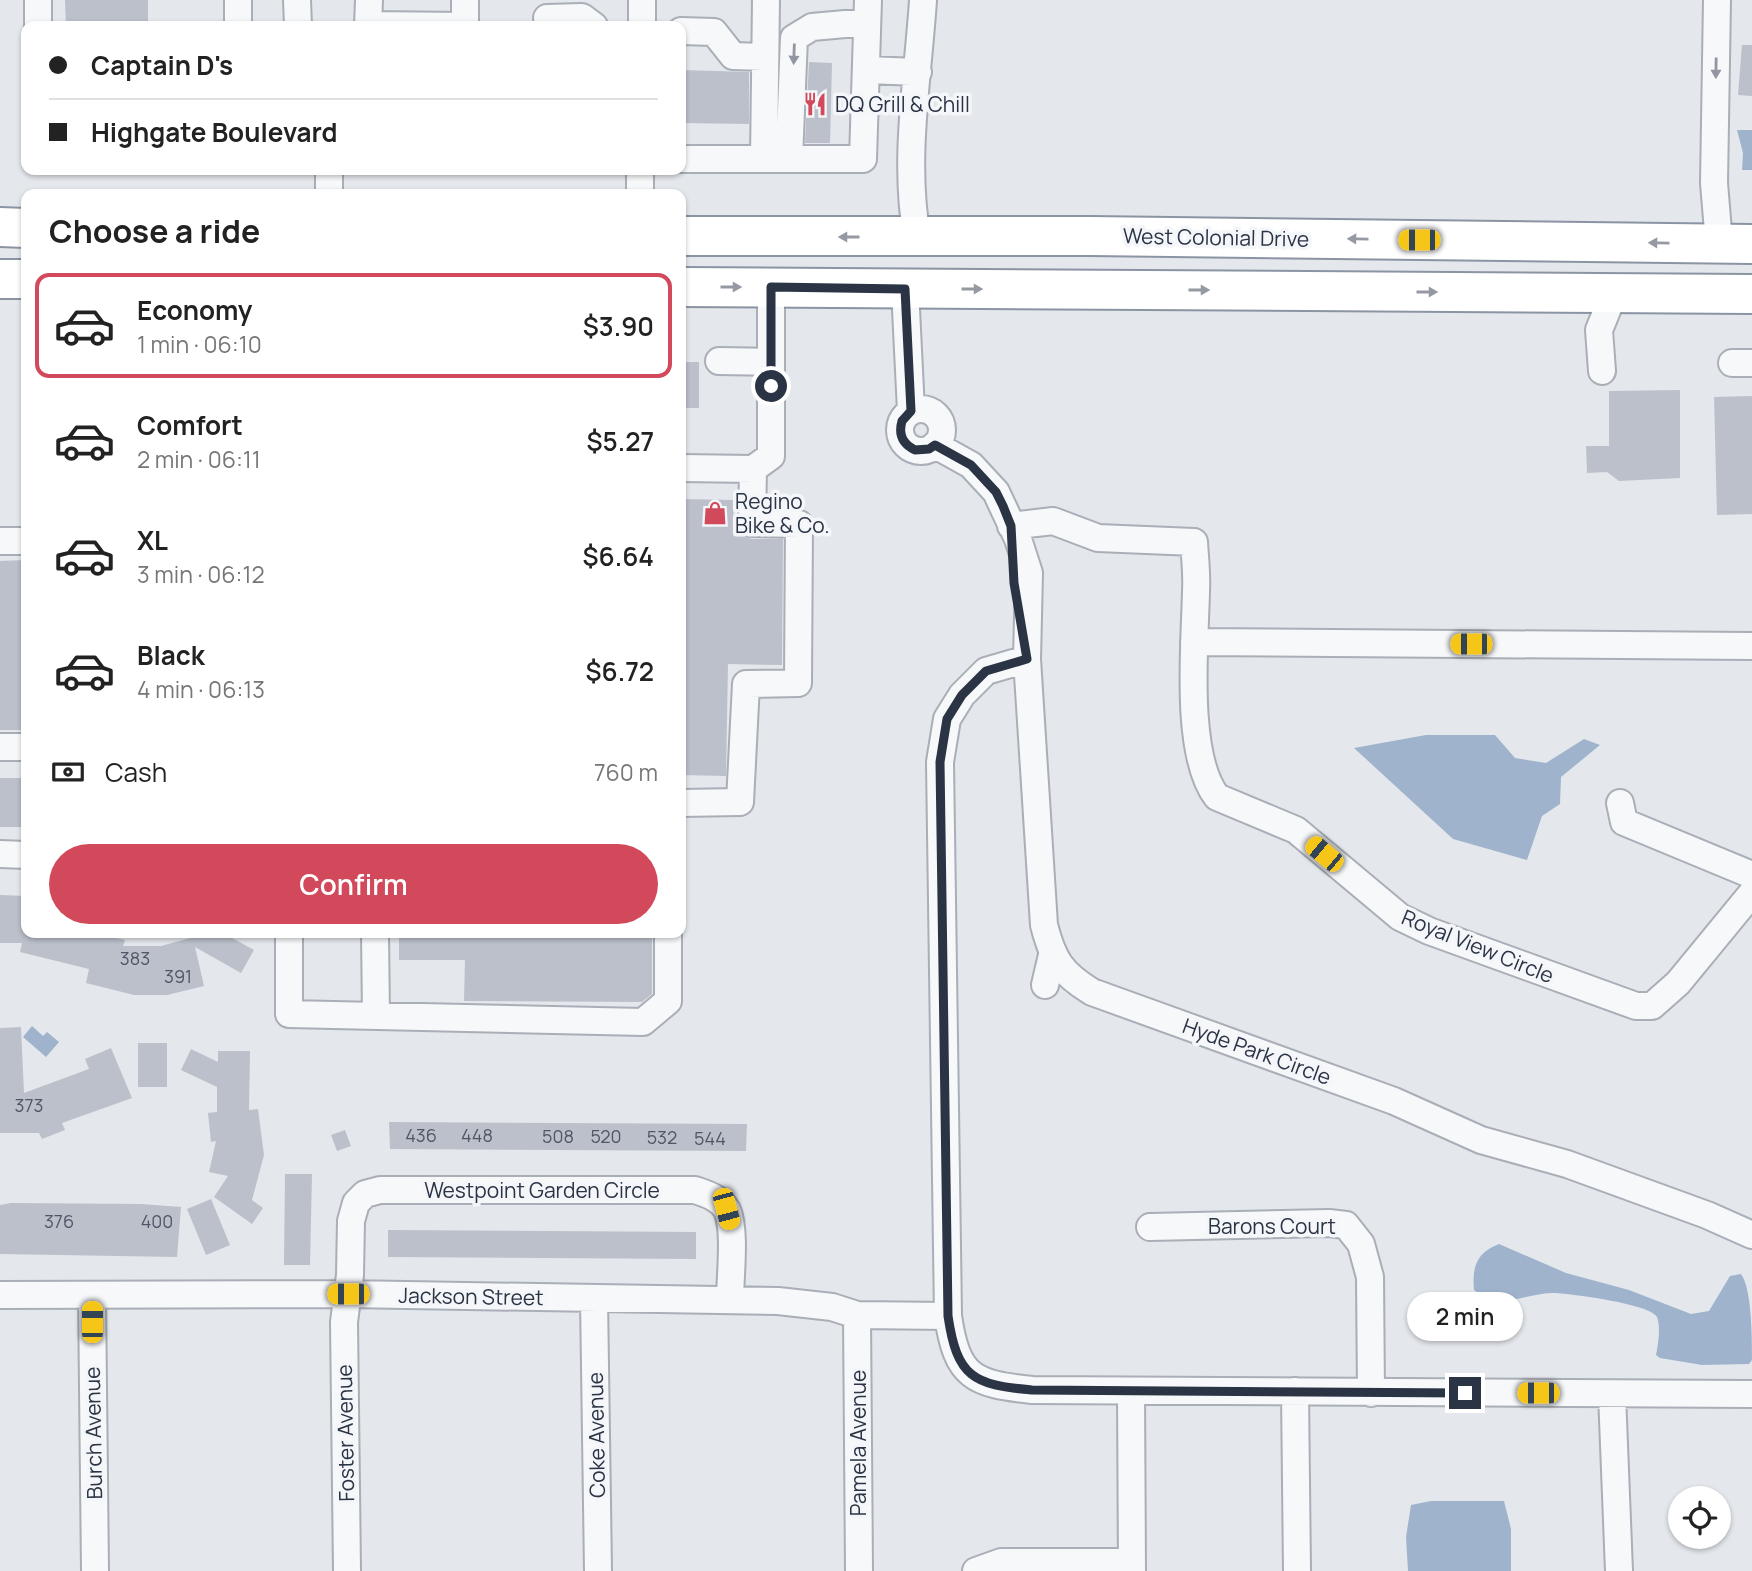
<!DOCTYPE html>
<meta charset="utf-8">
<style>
:root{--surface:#fff;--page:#f6f6f6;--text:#222;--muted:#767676;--line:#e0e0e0;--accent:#d1495b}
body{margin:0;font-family:Manrope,sans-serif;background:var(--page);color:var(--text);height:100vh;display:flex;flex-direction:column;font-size:26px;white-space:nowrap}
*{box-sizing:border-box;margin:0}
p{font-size:23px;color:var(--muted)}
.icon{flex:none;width:38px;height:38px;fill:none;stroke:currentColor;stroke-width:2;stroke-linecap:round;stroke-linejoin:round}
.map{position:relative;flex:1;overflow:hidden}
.side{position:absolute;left:21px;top:189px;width:665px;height:749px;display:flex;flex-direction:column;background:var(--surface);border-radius:14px;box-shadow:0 2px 5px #0004}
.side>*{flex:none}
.banner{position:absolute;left:21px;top:21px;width:665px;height:154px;border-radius:14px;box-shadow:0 2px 5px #0004;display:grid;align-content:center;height:154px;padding:0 28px;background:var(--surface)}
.buttons{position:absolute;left:1668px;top:1486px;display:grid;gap:14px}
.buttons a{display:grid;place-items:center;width:63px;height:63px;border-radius:50%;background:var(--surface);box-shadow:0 2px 5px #0004;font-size:35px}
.end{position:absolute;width:32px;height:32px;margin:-16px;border:9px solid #2b3445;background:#fff;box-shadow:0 0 0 4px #fff}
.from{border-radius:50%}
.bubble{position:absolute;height:49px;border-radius:24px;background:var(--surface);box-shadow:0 2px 5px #0004;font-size:23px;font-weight:600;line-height:49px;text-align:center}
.car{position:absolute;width:21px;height:42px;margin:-21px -10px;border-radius:9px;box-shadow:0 0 5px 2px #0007;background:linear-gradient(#f5c518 24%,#345 0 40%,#f5c518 0 76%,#345 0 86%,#f5c518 0)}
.banner b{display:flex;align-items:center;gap:24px;height:66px;font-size:26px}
.banner b+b{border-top:2px solid var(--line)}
.banner i{width:18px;height:18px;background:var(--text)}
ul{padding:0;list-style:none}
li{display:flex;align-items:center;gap:21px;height:105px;margin:0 14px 10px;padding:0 14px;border:4px solid transparent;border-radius:14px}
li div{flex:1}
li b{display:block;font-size:26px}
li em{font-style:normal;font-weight:600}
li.on{border-color:var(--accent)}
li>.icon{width:63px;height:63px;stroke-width:1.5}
h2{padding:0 28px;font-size:32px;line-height:84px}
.pay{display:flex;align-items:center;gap:18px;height:77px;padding:0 28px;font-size:26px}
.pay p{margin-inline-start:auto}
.action{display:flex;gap:14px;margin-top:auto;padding:14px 28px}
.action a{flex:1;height:80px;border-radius:42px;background:var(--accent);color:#fff;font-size:28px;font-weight:600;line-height:80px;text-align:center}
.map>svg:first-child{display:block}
.water{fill:#9fb4cc}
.building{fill:#bbc0ca}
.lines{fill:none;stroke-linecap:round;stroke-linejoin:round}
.minor-casing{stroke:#a9aeb7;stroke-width:30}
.highway-casing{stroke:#8b94a3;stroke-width:42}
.minor{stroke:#f7f8fa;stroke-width:26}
.highway{stroke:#fff;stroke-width:38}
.oneway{fill:#9196a0}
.oneway2{fill:#959aa2}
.route{stroke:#2b3445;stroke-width:9}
.labels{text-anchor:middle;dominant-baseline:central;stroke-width:7;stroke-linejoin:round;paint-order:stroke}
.number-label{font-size:18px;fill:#4f5766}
.poi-label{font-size:21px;fill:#2b3445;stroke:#f4f6f9;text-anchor:start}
.street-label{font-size:21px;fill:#2b3445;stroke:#f4f6f9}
</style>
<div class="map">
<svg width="1752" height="1571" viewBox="0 0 1752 1571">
<rect width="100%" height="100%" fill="#e4e7ec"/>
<!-- water -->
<path class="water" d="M1737,130H1752V170H1742L1743,153Z
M1426,735H1495L1515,758L1546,763L1584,739L1600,745L1561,777L1560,804L1542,816L1527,860L1453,839L1354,748Z
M32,1026L43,1036L47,1032L59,1042L46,1057L23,1037Z
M1499,1244L1566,1273L1629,1290L1691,1314L1709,1311L1730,1276L1741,1274C1752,1289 1752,1338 1752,1360L1749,1364L1702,1365L1660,1358L1656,1355C1658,1345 1661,1327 1657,1317C1651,1304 1568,1293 1552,1293C1522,1294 1503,1311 1474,1290C1472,1267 1476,1253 1499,1244Z
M1431,1501H1504L1511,1529V1571H1408L1406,1537L1411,1505Z"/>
<!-- building -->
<path class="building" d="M65,0H148V26H66Z
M1742,45H1752V96L1738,95Z
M809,62L832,63L830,143H805Z
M681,70L749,72V124L681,123Z
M681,362H699V408H681Z
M1680,390V478L1619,481L1607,472L1587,473L1586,446H1609V391Z
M1752,396V514L1717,515L1714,397Z
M681,499L734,500L733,533L752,539H783L782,665L728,664L726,776L681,775Z
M26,560V730H0V561Z
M0,778H26V827H0Z
M0,895L26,896V933H93L125,940L123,946H161L209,933H223L254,950L241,973L195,947L204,986L167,995H134L86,983L89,969L20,952L22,943H0Z
M399,933H652V994L642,1002L464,1001L465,960H399Z
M21,1027L24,1093L89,1069L85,1059L111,1048L132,1098L62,1123L65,1130L42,1139L39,1133H0V1028Z
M138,1043H167V1087H138Z
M191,1049L218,1062V1051H250L249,1110L258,1109L264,1155L252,1200L263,1208L252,1224L214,1197L228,1176L209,1172L216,1141L211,1142L208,1113L217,1112V1087L181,1070Z
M389,1122L747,1124L746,1151L390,1149Z
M345,1130L351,1146L337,1151L331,1135Z
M285,1174H312L310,1265H284Z
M211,1199L230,1245L206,1255L187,1209Z
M11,1203L141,1204L181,1207L177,1257L0,1254V1205Z
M388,1230L696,1232V1259L388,1257Z"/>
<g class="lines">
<!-- minor casing -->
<g class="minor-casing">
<path id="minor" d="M38,0V26
M297,0L298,26
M1717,0L1714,183L1719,243
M547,18L582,17L594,26
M369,25L465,26V0
M238,26V0
M368,26L369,0
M642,26V0
M681,31L714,32L733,56L765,57
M866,70L918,72
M681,159H863L868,0
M764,159L766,0
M789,159L794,38L812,27L867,22
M329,170V194
M640,194V170
M917,237C903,160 918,78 923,0
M905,289L911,411
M719,361L771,362
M1732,363H1752
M1602,371L1599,330L1614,293
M900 430a21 21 0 1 1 42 0a21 21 0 1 1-42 0Z
M935,445L971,465L996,492L1018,539L1029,573L1027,659L1044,925C1053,960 1061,973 1092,992L1394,1101L1481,1140L1567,1164L1707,1215L1752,1235
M681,468L753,469L771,456V287
M1011,526L1053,521L1098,538L1194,542C1195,558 1197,575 1196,591C1195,643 1184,755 1217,797L1296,830L1400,917L1429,931L1636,1006H1652L1678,983L1752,893
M0,541H26
M1194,642L1752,646
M1027,659L986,671L962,695L947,719L940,762L948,1316C957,1377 973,1384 1032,1390L1752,1394
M0,747H26
M681,803L740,802L746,684L798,683L799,524L752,523L753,469
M1620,803L1624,822L1752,875
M0,854L26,855
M289,933V1014L643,1022L668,1001V933
M375,933L376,1016
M1045,985L1052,955
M1150,1227L1329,1223L1346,1225L1361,1244L1370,1277L1371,1393
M0,1295L347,1294L778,1301L832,1307L857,1315L948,1316
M92,1295L95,1571
M594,1298L598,1571
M857,1315L859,1571
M1295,1391L1297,1571
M1131,1392L1132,1571
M1612,1394L1619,1571
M347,1571L344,1322L350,1275L351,1221L356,1203L365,1194L380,1190H695C707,1194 720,1198 727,1210C736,1230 730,1277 730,1300
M976,1571L1001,1562H1132"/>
</g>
<!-- highway casing -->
<g class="highway-casing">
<path id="highway" d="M0,227L26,228
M681,236H1090L1752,244
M0,279H26
M681,287L1752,294"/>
</g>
<!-- minor -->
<use href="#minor" class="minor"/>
<!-- highway -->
<use href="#highway" class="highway"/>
</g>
<!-- one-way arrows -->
<defs><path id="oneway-solid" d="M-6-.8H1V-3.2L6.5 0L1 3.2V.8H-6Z" transform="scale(1.75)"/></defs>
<g class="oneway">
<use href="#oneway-solid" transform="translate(794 54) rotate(92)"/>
<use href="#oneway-solid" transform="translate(1716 68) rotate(91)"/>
</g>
<g class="oneway2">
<use href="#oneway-solid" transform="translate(849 237) rotate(-180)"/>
<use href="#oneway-solid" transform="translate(1358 239) rotate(-179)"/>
<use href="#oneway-solid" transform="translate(1659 243) rotate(-179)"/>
<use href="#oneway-solid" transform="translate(731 287)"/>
<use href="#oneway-solid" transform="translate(972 289)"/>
<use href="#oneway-solid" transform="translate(1199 290)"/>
<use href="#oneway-solid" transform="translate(1427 292)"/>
</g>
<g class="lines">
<!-- route -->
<path class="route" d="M771,386V287L905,289L911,411L902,421C898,435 903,444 915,450L929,449L935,445L971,465L996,492L1003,506L1011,526L1014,583L1027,659L986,671L962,695L947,719L940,762L948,1316C957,1377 973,1385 1032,1390L1465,1393"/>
</g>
<!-- icons -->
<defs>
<g id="restaurant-bare" transform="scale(1.89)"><path d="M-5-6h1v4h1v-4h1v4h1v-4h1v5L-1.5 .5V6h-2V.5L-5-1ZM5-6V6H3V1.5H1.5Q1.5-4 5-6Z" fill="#d1495b" stroke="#f4f6f9" stroke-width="2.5" paint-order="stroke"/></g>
<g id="shop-bare" transform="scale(1.89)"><path d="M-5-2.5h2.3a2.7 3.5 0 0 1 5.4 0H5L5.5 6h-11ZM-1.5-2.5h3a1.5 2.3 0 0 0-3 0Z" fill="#d1495b" stroke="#f4f6f9" stroke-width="2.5" paint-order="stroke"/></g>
</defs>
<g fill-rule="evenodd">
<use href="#restaurant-bare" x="815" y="104"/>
<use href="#shop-bare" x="715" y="513"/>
</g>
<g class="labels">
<!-- number labels -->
<g class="number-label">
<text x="135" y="958">383</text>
<text x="178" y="976">391</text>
<text x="29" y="1105">373</text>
<text x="421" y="1135">436</text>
<text x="477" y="1135">448</text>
<text x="558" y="1136">508</text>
<text x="606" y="1136">520</text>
<text x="662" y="1137">532</text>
<text x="710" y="1138">544</text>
<text x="59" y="1221">376</text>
<text x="157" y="1221">400</text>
</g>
<!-- poi labels -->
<g class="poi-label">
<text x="835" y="104">DQ Grill &amp; Chill</text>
<text x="735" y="501">Regino<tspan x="735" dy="24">Bike &amp; Co.</tspan></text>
</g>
<!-- street labels -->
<g class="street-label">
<text transform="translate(1216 237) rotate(1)">West Colonial Drive</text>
<text transform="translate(1478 946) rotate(22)">Royal View Circle</text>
<text transform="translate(1257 1051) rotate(20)">Hyde Park Circle</text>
<text x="542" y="1190">Westpoint Garden Circle</text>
<text x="1272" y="1226">Barons Court</text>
<text transform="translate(471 1296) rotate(1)">Jackson Street</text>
<text transform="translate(93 1433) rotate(-91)">Burch Avenue</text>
<text transform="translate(345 1433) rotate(-91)">Foster Avenue</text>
<text transform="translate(596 1435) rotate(-91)">Coke Avenue</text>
<text transform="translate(858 1443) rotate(-90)">Pamela Avenue</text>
</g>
</g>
</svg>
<div class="buttons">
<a><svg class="icon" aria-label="locate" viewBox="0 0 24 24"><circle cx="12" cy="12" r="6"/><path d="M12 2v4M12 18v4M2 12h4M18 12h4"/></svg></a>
</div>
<i class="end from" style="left:771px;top:386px"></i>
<i class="end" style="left:1465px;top:1393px"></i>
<div class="bubble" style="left:1407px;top:1292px;width:116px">2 min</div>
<i class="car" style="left:1419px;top:240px;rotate:270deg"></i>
<i class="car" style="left:1471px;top:644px;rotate:270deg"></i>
<i class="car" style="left:1324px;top:854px;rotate:310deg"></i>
<i class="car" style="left:726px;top:1209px;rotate:165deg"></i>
<i class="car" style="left:348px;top:1294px;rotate:270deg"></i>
<i class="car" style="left:92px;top:1322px;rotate:0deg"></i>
<i class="car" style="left:1538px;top:1393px;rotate:270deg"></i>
<div class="banner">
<b><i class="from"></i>Captain D's</b>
<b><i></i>Highgate Boulevard</b>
</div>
<section class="side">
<h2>Choose a ride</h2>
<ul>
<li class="on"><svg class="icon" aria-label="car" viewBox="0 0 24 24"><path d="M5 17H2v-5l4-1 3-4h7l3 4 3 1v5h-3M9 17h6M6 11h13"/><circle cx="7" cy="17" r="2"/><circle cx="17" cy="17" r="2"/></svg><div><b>Economy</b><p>1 min · 06:10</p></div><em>$3.90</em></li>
<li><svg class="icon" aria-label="car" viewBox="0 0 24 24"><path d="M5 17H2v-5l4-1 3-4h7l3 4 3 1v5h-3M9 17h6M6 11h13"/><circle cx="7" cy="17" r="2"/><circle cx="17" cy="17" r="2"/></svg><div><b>Comfort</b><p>2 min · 06:11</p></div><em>$5.27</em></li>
<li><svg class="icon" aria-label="car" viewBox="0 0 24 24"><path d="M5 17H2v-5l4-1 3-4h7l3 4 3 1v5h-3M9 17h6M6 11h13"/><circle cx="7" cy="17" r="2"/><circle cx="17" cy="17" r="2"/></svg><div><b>XL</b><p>3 min · 06:12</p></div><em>$6.64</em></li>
<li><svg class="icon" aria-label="car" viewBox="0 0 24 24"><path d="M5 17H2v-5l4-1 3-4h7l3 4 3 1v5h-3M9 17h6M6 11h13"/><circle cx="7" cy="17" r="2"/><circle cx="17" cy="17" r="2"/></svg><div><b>Black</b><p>4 min · 06:13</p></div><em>$6.72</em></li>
</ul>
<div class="pay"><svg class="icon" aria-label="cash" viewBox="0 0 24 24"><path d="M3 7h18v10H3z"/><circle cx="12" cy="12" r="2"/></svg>Cash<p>760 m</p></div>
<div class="action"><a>Confirm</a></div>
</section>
</div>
